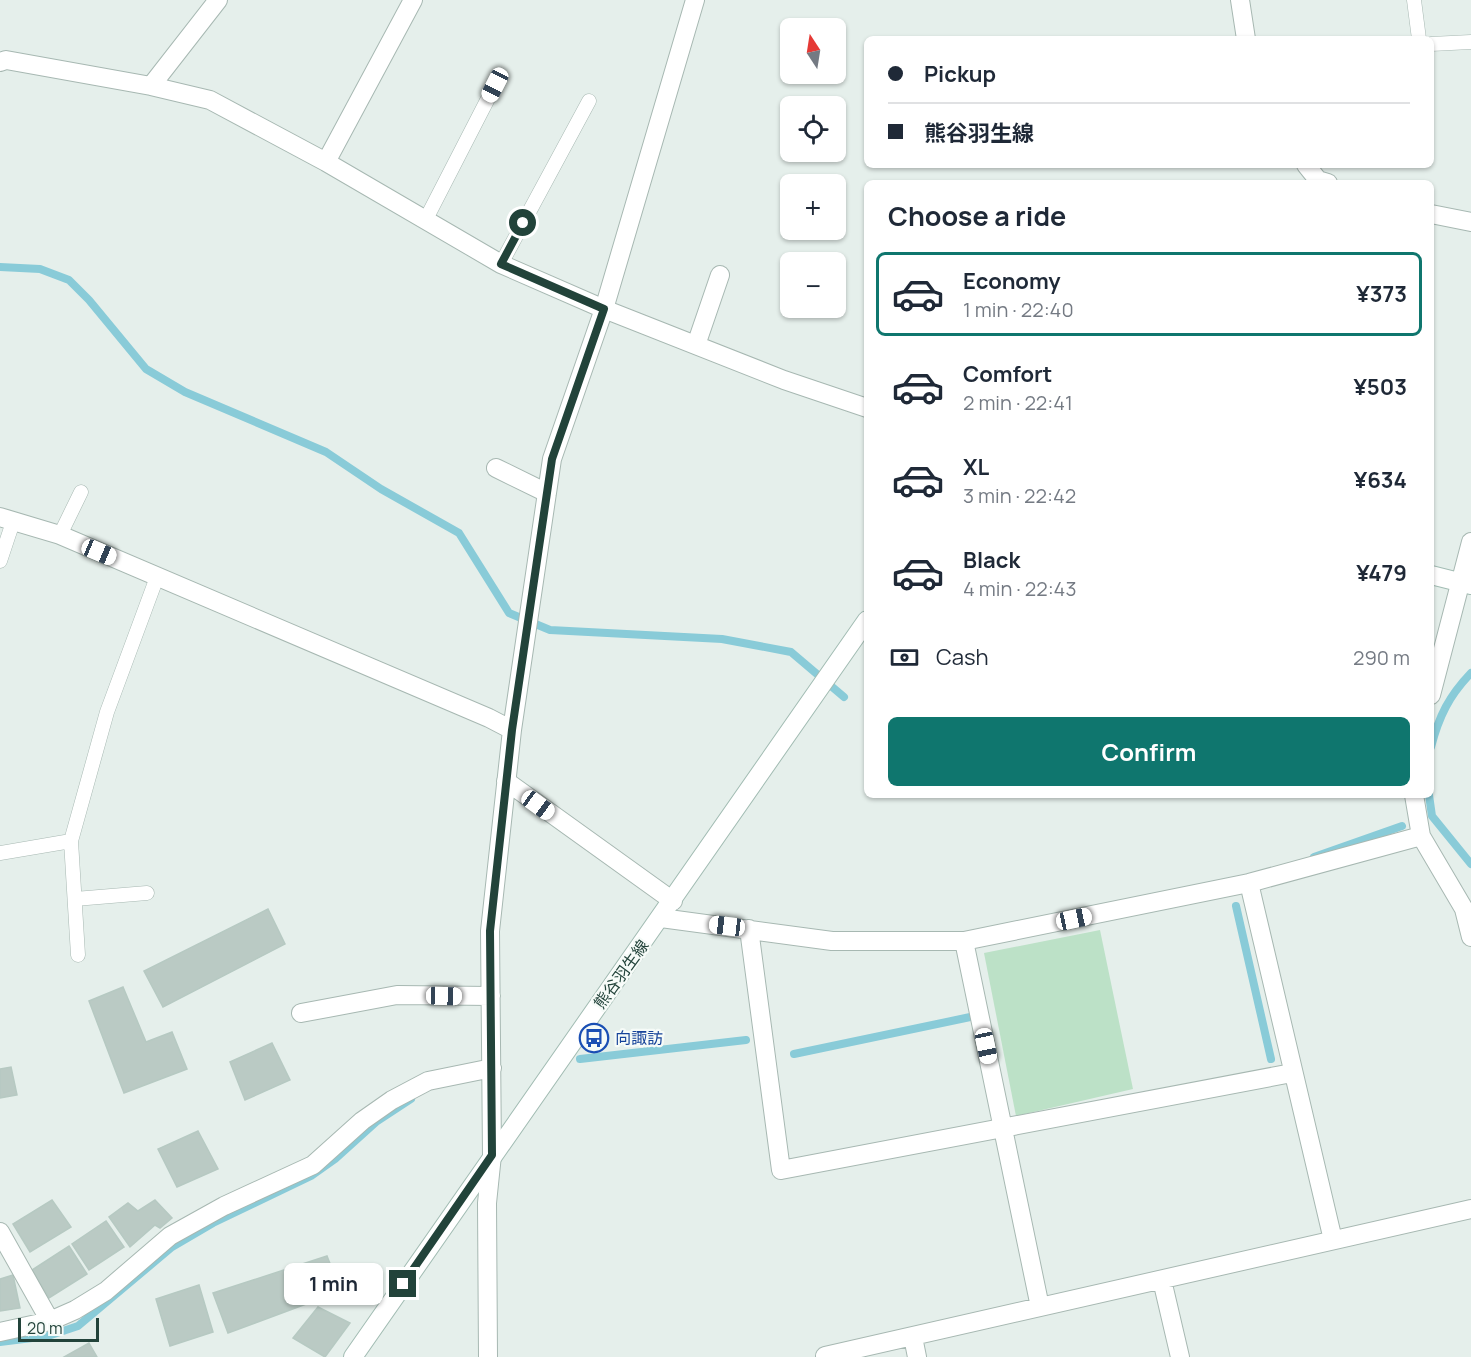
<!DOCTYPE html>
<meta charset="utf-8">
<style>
:root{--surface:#fff;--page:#f2f2f3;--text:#1f2937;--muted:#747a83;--line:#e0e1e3;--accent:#0f766e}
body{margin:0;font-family:Manrope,"Noto Sans JP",sans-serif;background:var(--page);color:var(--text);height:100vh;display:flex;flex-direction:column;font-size:22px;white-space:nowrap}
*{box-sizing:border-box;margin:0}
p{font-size:20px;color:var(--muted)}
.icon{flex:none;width:33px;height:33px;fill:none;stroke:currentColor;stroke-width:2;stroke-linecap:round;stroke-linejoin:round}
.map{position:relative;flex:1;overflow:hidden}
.panel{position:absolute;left:864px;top:180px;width:570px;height:618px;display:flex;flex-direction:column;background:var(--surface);border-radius:9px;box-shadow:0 2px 4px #0004}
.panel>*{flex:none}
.hud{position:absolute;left:864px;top:36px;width:570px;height:132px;border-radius:9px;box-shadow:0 2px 4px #0004;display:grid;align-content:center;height:132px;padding:0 24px;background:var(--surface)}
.needle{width:39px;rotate:348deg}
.buttons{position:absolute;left:780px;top:18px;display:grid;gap:12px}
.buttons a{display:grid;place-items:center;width:66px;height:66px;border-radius:9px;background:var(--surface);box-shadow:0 2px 4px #0004;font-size:30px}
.scale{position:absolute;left:18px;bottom:15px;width:81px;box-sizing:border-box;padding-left:6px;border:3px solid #22433a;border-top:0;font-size:16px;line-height:21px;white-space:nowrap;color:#22433a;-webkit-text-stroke:4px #f6fbf8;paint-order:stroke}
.end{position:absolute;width:27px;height:27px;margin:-14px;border:8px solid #22433a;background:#fff;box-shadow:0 0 0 3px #fff}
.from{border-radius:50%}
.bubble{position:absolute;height:42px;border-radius:9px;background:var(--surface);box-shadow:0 2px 4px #0004;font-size:20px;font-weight:700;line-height:42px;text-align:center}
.car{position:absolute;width:18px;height:36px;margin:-18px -9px;border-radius:8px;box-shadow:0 0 4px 2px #0007;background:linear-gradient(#fff 24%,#345 0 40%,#fff 0 76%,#345 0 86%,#fff 0)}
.hud b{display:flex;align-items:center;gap:21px;height:57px;font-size:22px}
.hud b+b{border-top:2px solid var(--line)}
.hud i{width:15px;height:15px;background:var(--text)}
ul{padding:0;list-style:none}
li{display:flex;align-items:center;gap:18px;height:84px;margin:0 12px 9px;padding:0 12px;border:3px solid transparent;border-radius:9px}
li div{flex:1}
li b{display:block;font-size:22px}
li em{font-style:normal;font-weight:700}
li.active{border-color:var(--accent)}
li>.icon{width:54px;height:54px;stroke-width:1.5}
h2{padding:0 24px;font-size:27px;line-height:72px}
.pay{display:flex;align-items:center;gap:15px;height:66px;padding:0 24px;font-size:22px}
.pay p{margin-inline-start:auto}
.action{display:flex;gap:12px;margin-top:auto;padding:12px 24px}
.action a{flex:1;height:69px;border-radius:9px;background:var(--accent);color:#fff;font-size:24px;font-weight:700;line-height:69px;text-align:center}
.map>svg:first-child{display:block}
.green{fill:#bce1c7}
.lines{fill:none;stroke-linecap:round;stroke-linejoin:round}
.stream{stroke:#89cbd8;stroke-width:8}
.building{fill:#bacac4;stroke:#b6c9c2;stroke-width:1.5}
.service-casing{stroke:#a7b8b2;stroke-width:15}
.minor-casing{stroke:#a7b8b2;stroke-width:20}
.secondary-casing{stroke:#a2bcb3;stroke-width:20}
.service{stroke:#fff;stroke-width:14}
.minor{stroke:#fff;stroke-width:18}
.secondary{stroke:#fff;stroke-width:18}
.route{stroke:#22433a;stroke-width:8}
.labels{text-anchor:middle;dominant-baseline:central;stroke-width:4.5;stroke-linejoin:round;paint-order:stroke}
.street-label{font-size:16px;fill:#22433a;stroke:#f6fbf8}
.transit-label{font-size:16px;fill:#164399;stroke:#f6fbf8;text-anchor:start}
</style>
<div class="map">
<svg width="1471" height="1357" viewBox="0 0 1471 1357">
<rect width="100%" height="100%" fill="#e5efeb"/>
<!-- green -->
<path class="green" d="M1100,930L1133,1089L1016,1116L984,953Z"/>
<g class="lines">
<!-- stream -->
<path class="stream" d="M0,267L40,269L69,280L89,300L146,369L185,392L326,452L381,489L459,533L509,613L550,630L722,639L791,652L844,697
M1431,747C1439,716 1449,696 1471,673
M1429,795L1432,816L1471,864
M1314,857L1402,826
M1236,906L1271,1059
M794,1054L975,1016
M580,1059L746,1040
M0,1342L48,1336L78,1326L172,1247L213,1223L311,1176L335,1159L376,1122L411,1099"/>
</g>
<!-- building -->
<path class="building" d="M268,909L285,944L163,1007L144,971Z
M123,987L146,1042L172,1032L187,1069L124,1093L89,1001Z
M272,1043L290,1080L245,1100L230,1062Z
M11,1067L17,1095L0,1098V1069Z
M198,1131L218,1169L177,1187L158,1149Z
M52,1200L71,1227L30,1252L13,1224Z
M155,1200L172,1218L160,1228L155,1225L130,1247L109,1217L128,1203L138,1211Z
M106,1221L124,1247L89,1270L72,1244Z
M69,1246L87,1274L49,1298L32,1270Z
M327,1256L341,1291L228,1333L213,1293Z
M13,1275L20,1308L0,1311V1279Z
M199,1285L213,1332L170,1346L156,1299Z
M318,1307L350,1323L325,1357L293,1338Z
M89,1343L97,1357H64Z"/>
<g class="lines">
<!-- service casing -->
<g class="service-casing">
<path id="service" d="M1414,0L1419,39
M1431,44L1471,42
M425,221L495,85
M501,264L589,101
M60,535L81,492
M0,561L13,522
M71,841L78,955
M0,853L71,841L107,712L157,577
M75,899L147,893"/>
</g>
<!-- minor casing -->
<g class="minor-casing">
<path id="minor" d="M1240,0L1246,39
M0,62L6,60L151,86L210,100L326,162L501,264L604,309L784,380L867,408
M151,86L218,0
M326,162L413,0
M1306,165L1318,180L1328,183
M1431,214L1471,222
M696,345L720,275
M496,468L547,493
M0,517L60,535L489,718L512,730
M1431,695L1471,542
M506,781L673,901
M1414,795L1421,836L1464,909L1471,937
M1249,883L1333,1240
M661,918L832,941H964L1249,883L1421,836
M749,929L781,1170L1292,1073
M964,941L1040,1307
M301,1013L397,995L491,996
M0,1232L50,1321
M1162,1280L1180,1357
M0,1332L50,1321L75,1310L106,1291L170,1236L224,1206L313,1165L362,1121L392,1100L428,1081L492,1068
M913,1337L917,1357
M825,1356L1471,1209
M488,1357L487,1203L492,1155L490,931L512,730L552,459L604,309L695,0"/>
</g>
<!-- secondary casing -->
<g class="secondary-casing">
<path id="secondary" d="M1431,575L1471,585
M353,1357L867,620"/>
</g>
<!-- service -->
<use href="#service" class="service"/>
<!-- minor -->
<use href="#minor" class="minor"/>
<!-- secondary -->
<use href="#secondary" class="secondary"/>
</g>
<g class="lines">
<!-- route -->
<path class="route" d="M403,1284L492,1155L490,931L512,730L552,459L604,309L501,264L523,223"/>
</g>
<!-- icons -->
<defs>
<g id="bus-ring" transform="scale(1.5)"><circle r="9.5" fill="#f6fbf8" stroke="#1a4fb4" stroke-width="1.5"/><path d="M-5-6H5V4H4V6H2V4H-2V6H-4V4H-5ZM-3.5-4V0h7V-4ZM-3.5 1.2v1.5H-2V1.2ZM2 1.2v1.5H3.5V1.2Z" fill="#1a4fb4"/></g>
</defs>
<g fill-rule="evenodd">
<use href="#bus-ring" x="594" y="1038"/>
</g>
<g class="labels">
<!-- street labels -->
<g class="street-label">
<text transform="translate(621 974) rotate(-54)">熊谷羽生線</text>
</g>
<!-- transit labels -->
<g class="transit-label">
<text x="615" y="1038">向諏訪</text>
</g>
</g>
</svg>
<div class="buttons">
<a><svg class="needle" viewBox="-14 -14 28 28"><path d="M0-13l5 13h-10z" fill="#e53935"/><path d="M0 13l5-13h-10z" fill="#747a83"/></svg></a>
<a><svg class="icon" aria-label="locate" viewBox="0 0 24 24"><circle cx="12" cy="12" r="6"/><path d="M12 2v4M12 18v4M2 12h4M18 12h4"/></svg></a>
<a>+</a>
<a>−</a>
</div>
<div class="scale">20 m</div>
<i class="end from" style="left:523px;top:223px"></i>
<i class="end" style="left:403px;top:1284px"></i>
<div class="bubble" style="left:284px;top:1263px;width:99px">1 min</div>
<i class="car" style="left:495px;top:85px;rotate:207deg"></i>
<i class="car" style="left:99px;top:552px;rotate:113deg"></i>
<i class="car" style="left:538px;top:805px;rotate:126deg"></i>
<i class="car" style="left:1074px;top:919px;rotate:78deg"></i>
<i class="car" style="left:727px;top:926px;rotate:277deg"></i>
<i class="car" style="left:444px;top:996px;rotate:91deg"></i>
<i class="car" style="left:986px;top:1046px;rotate:168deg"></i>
<div class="hud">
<b><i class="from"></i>Pickup</b>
<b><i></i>熊谷羽生線</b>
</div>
<section class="panel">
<h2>Choose a ride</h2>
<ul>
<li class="active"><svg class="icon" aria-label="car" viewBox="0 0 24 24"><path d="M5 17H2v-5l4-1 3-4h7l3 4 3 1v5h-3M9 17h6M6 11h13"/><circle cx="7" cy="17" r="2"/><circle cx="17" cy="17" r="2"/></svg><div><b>Economy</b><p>1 min · 22:40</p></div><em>¥373</em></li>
<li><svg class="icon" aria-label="car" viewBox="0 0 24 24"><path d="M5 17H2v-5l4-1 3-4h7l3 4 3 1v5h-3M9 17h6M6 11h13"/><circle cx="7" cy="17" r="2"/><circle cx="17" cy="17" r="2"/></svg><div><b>Comfort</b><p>2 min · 22:41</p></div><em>¥503</em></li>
<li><svg class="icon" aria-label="car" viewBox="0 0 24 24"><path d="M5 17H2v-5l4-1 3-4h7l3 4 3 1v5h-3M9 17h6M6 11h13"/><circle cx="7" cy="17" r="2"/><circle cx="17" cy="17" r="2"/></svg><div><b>XL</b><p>3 min · 22:42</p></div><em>¥634</em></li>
<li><svg class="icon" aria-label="car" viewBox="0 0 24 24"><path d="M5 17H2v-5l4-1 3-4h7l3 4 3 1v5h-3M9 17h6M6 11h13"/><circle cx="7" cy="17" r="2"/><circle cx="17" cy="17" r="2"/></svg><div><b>Black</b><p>4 min · 22:43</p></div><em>¥479</em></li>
</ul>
<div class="pay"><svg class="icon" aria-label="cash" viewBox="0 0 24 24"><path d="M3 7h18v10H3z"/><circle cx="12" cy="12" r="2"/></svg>Cash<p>290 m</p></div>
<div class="action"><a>Confirm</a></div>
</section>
</div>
